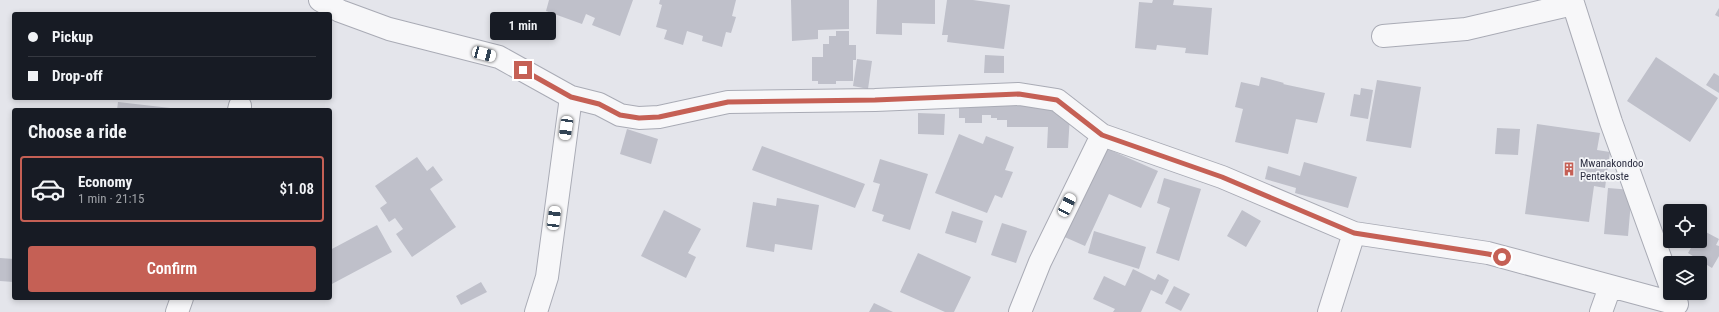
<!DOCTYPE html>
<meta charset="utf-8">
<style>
:root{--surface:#171b24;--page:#20242c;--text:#f1f3f6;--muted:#9ea1a6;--line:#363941;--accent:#c56055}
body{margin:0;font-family:"Roboto Condensed",sans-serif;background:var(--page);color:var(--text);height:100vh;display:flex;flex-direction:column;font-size:15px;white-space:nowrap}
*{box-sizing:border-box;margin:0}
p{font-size:13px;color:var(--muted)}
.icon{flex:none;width:22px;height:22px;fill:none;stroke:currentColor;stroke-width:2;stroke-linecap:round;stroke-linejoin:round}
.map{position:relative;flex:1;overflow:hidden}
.sheet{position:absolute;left:12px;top:108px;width:320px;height:192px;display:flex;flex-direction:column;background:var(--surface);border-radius:4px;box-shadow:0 2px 6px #0003}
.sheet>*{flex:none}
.hud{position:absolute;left:12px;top:12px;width:320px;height:88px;border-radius:4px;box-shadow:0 2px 6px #0003;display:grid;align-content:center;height:88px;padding:0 16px;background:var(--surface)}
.fabs{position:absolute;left:1663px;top:204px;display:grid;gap:8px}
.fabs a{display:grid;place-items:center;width:44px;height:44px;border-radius:4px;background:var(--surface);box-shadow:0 2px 6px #0003;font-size:20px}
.end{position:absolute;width:18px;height:18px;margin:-9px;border:5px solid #c56055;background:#fff;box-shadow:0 0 0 2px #fff}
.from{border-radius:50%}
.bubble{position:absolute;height:28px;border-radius:4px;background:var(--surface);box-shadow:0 2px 6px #0003;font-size:13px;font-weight:600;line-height:28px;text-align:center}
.car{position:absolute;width:12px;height:24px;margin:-12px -6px;border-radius:5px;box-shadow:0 0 3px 1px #0007;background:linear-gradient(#fff 24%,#345 0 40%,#fff 0 76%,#345 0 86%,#fff 0)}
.hud b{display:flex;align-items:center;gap:14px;height:38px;font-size:15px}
.hud b+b{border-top:1px solid var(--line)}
.hud i{width:10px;height:10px;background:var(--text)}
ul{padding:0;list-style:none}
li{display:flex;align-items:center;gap:12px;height:66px;margin:0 8px 6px;padding:0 8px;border:2px solid transparent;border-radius:4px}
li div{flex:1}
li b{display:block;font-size:15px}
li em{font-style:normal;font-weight:600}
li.selected{border-color:var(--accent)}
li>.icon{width:36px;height:36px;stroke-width:1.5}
h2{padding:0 16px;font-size:18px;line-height:48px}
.button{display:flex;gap:8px;margin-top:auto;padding:8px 16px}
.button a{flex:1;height:46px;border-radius:4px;background:var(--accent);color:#fff;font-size:16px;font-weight:600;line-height:46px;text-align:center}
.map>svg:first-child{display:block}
.building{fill:#bfc0ca}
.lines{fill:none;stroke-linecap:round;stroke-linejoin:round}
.minor-casing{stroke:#a9abb5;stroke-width:24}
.minor{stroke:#f7f7f9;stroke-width:22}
.route{stroke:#c56055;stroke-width:5}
.labels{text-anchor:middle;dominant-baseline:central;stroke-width:3.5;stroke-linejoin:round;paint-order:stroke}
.poi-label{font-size:11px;fill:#2d2f42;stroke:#f4f5f8;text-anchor:start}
</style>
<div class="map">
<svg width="1719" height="312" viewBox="0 0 1719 312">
<rect width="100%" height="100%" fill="#e4e5eb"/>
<!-- building -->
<path class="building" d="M549,0H633L620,36L592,25L595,18L586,14L582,24L546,11Z
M660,0H736L732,16L736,17L731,33L726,32L722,47L702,41L703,36L687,31L683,45L664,39L667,30L656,27L662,5L659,4Z
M791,0H849V29L818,30V39L792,41Z
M877,0H935V24L902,23V35L876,34Z
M947,0H973L1010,5L1004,49L947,42L948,35H942Z
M1153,0H1174L1173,5L1212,8L1208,55L1185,53L1186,48L1157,45L1156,50L1135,48L1139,2L1152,3Z
M1719,8V17L1715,15Z
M836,31H849V45H856V60H853V81H836V84H818V81H812V57H823V44H829V36H836Z
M985,55L1004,56V73H984Z
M1656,57L1718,98L1690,142L1627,101Z
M857,59L872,61L868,89L853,86Z
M1714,73L1719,76V93L1706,85Z
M1261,77L1284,83L1283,84L1325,93L1317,123L1296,119L1288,154L1235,142L1243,109L1235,107L1241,82L1259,86Z
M1377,80L1421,87L1411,148L1366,141Z
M1361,88L1373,90L1368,119L1350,116L1354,94L1360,95Z
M118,102L179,109V110H117Z
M959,102L1059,104L1070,115L1068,148H1047L1048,127H1007V120H997V118H991V115H982V123H965V118H959Z
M918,113L945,114L944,135L918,134Z
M1537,124L1600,133L1597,150L1610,152L1605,188L1594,186L1589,222L1525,214Z
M1497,128L1520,129L1518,155L1495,154Z
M627,129L658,139L651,164L620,154Z
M959,134L983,144L986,136L1014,147L1005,170L1013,172L1002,198L995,195L987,213L935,193Z
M762,146L865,184L855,208L752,170Z
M1101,146L1158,171L1141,208L1109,194L1085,246L1060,235Z
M417,157L427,171L433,166L443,180L430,189L456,227L412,257L396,234L403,229L395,218L389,222L380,208L387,203L375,186Z
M880,159L928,174L910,230L882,221L884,215L872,211L880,184L873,182Z
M1304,162L1357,177L1348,208L1295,193L1296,188L1265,179L1268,166L1300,176Z
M1164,178L1201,189L1179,261L1156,253L1170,208L1157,203Z
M1608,188L1632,190L1628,236L1604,234Z
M777,198L819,205L812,250L775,244L774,252L746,247L753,202L776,206Z
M664,210L701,229L688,253L696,257L686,278L641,256Z
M1242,210L1261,221L1246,247L1227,236Z
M952,211L983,221L976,243L945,233Z
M1002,223L1027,231L1016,263L991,255Z
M377,225L392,252L330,285V250Z
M1702,230L1719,239L1716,245L1719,246V256L1712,268L1688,253L1695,241H1700V232Z
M1094,231L1146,247L1139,269L1088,253Z
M918,253L971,277L954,312H945L900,292Z
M0,258L14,259V282L0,281Z
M1133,269L1155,280L1158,274L1169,280L1162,295L1151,290L1141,312H1113L1115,309L1093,299L1104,276L1125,286Z
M481,282L487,292L461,305L456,296Z
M1174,286L1190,294L1181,311L1165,303Z
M874,303L893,312H869Z"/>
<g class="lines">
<!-- minor casing -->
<g class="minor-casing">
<path id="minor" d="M320,0L340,11L389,29L499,57L571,97L599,104L620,115L639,118L659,117L728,102L875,100L1019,94L1057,100L1102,135L1222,177L1354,233L1488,253L1677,304
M1572,0L1611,122L1670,285
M1383,36L1466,29L1573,4
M239,110L240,106
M177,312L182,298
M536,312L547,277L571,97
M1020,312L1040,262L1102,135
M1329,312L1354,233
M1601,312L1610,287"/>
</g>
<!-- minor -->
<use href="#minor" class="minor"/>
</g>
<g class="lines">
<!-- route -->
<path class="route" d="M523,70L571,97L599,104L620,115L639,118L659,117L728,102L875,100L1019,94L1057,100L1102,135L1222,177L1354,233L1488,254L1502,257"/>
</g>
<!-- icons -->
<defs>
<g id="building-bare" transform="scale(1.08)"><path d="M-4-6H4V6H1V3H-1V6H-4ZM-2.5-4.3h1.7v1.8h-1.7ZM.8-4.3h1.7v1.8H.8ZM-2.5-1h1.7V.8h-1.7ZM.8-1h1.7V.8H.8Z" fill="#c56055" stroke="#f4f5f8" stroke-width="2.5" paint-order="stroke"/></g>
</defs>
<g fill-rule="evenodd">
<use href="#building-bare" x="1569" y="169"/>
</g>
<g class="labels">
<!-- poi labels -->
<g class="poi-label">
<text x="1580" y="163">Mwanakondoo<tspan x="1580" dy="13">Pentekoste</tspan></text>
</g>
</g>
</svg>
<div class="fabs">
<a><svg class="icon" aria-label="locate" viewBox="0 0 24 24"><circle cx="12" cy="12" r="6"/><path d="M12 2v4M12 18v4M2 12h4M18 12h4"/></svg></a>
<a><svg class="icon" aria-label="layers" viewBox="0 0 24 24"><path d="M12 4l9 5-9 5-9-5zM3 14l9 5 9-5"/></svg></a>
</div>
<i class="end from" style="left:1502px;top:257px"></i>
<i class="end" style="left:523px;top:70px"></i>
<div class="bubble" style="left:490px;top:12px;width:66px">1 min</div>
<i class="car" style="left:484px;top:54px;rotate:105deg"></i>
<i class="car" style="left:566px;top:128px;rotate:188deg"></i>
<i class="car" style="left:1067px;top:205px;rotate:26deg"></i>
<i class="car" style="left:554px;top:218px;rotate:7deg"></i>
<div class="hud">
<b><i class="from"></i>Pickup</b>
<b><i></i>Drop-off</b>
</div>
<section class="sheet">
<h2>Choose a ride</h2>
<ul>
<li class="selected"><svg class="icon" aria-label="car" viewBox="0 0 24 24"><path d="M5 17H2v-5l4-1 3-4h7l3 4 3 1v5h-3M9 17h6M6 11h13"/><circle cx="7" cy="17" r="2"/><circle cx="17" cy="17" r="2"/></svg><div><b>Economy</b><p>1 min · 21:15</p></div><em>$1.08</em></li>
</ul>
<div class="button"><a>Confirm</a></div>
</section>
</div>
